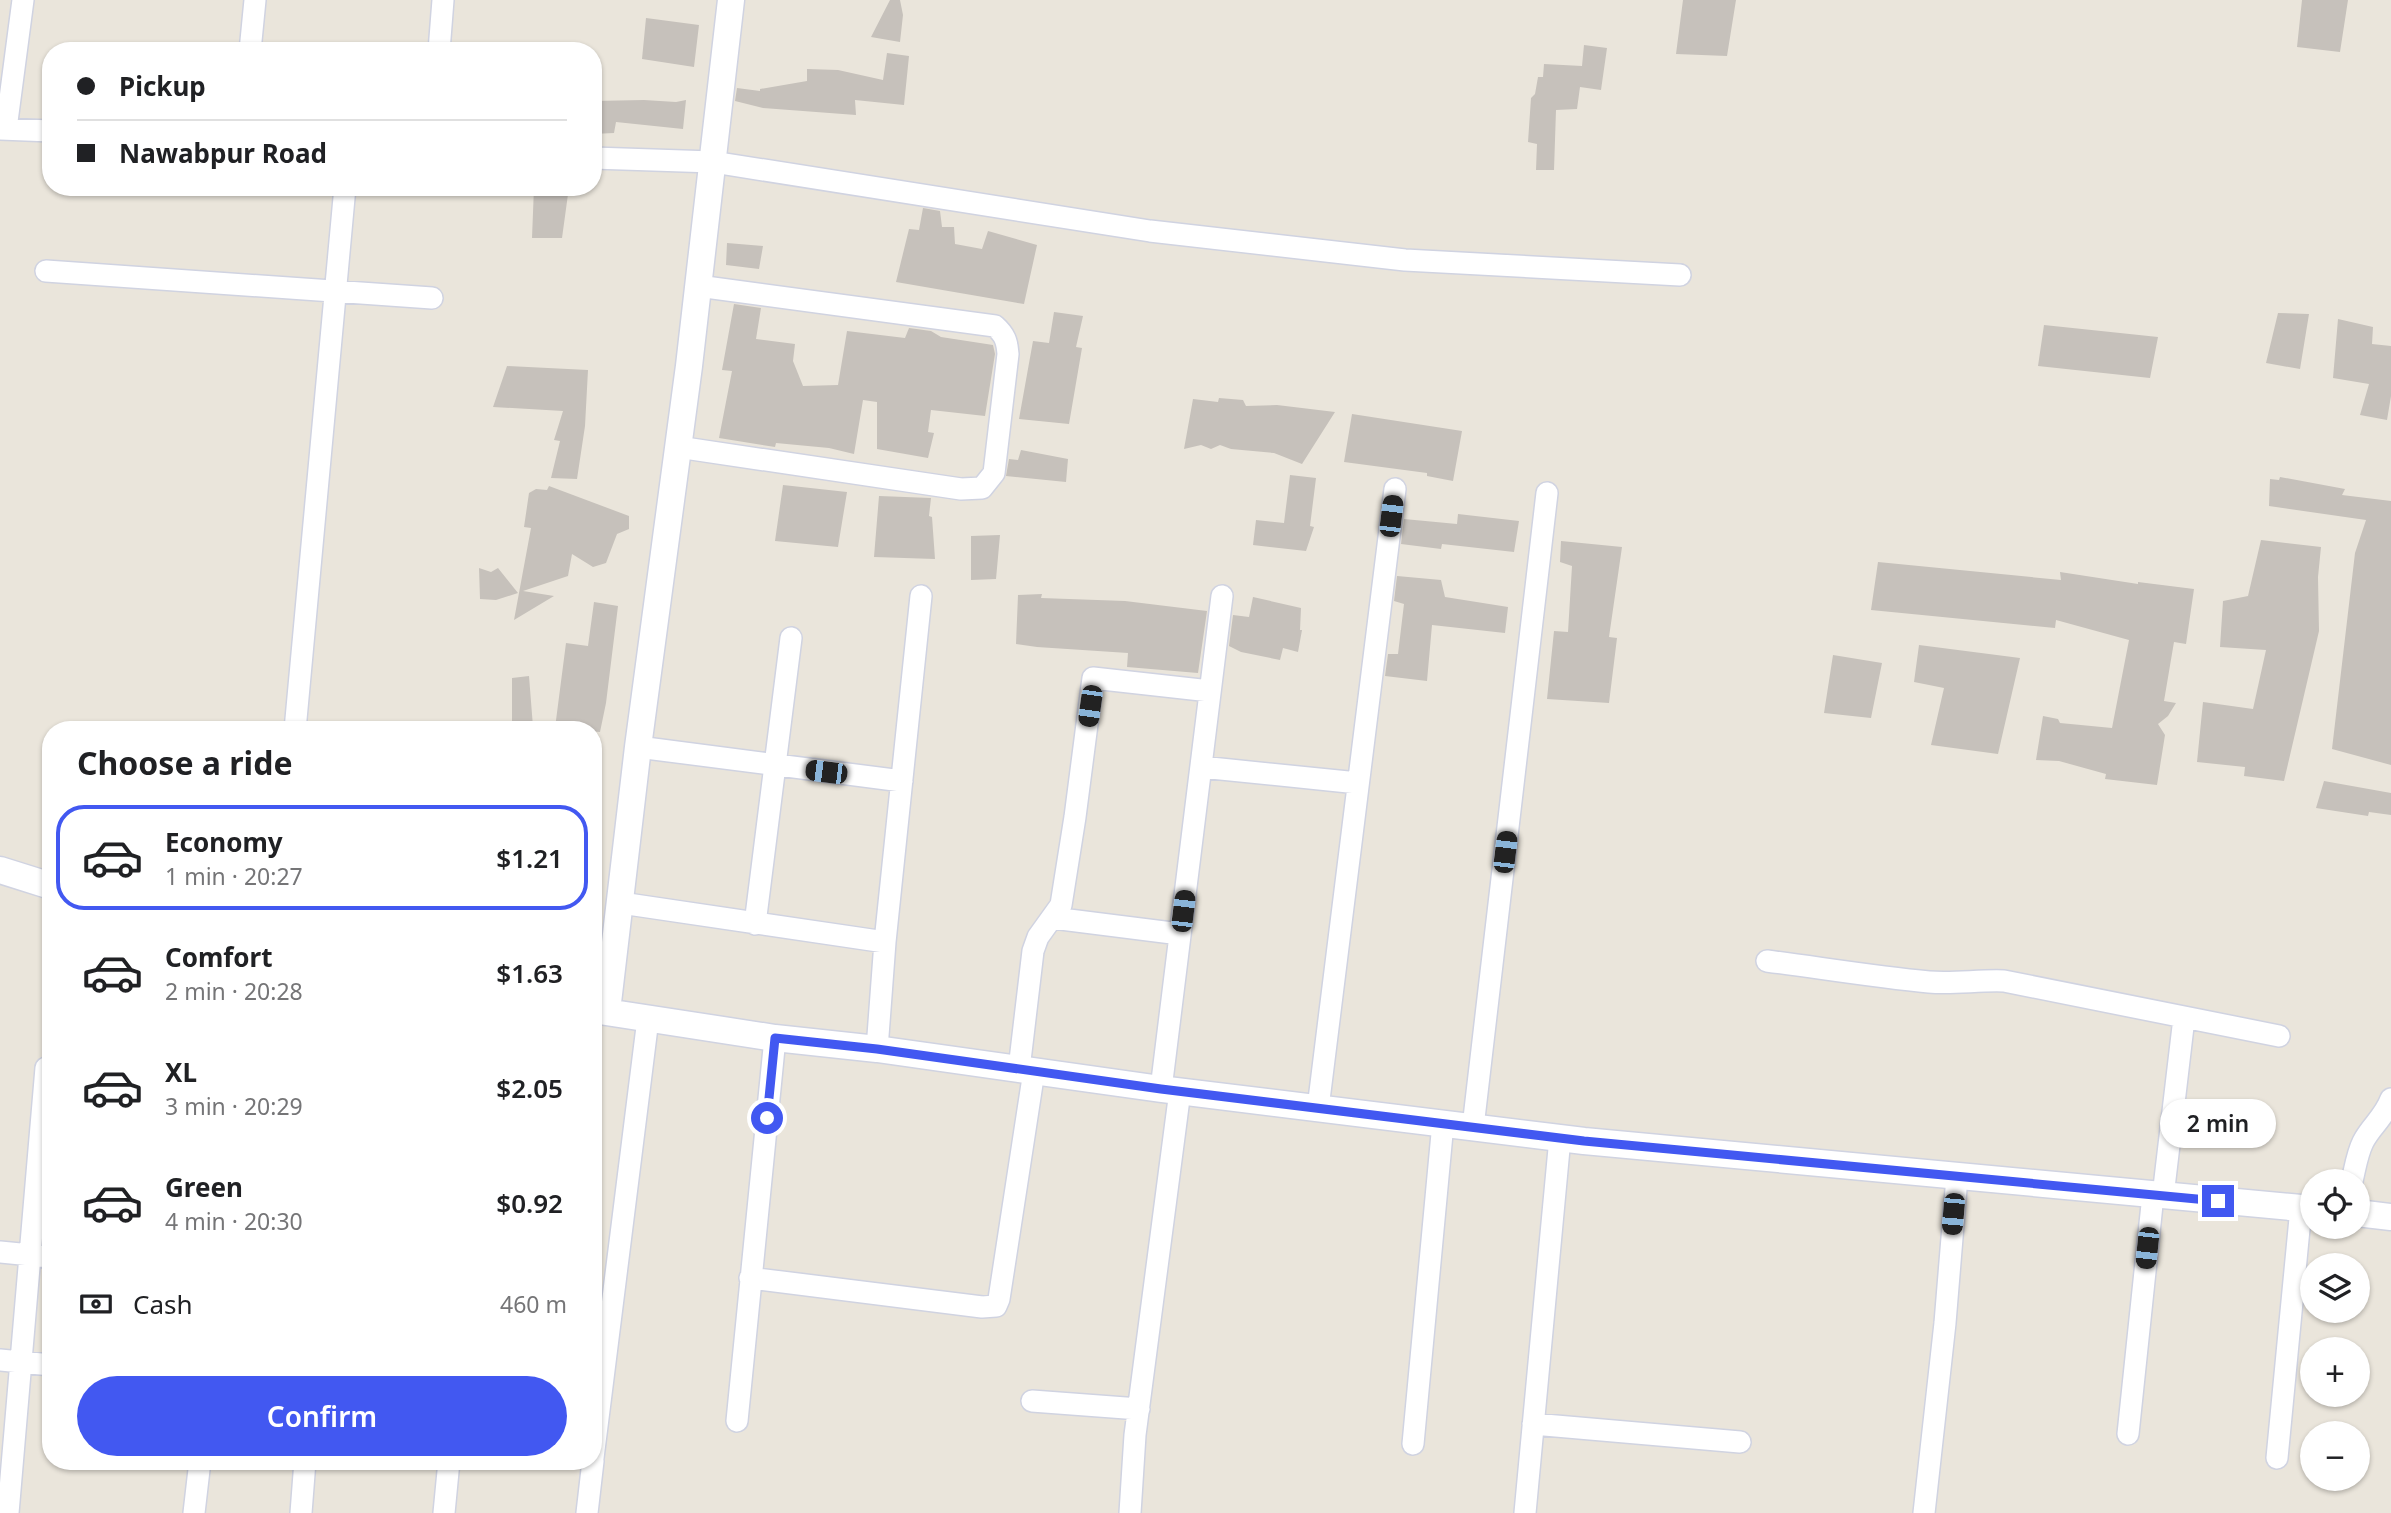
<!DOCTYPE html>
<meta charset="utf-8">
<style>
:root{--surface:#fff;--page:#f2f2f2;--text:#202124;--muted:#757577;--line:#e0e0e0;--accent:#4258f1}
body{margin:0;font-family:"Noto Sans",sans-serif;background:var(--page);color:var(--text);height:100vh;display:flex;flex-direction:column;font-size:26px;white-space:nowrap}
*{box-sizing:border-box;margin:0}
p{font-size:23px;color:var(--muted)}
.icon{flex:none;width:38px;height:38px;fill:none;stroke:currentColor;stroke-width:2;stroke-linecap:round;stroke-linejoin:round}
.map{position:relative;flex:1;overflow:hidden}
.sheet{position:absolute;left:42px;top:721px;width:560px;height:749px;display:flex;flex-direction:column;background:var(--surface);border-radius:28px;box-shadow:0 2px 5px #0004}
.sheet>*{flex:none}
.hud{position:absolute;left:42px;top:42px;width:560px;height:154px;border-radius:28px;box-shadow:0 2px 5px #0004;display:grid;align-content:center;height:154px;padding:0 35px;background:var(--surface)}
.tools{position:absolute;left:2300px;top:1169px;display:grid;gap:14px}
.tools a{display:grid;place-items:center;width:70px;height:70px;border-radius:50%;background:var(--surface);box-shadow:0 2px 5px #0004;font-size:35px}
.end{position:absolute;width:32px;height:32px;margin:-16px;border:9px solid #4258f1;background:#fff;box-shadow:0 0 0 4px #fff}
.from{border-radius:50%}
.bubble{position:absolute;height:49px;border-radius:24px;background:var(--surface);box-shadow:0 2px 5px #0004;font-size:23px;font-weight:600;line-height:49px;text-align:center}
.car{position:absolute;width:21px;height:42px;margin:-21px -10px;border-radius:9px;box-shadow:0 0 5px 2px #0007;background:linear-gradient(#222 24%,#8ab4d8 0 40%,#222 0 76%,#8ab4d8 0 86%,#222 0)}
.hud b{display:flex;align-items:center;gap:24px;height:66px;font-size:26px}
.hud b+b{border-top:2px solid var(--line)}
.hud i{width:18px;height:18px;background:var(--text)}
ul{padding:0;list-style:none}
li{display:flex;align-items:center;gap:21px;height:105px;margin:0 14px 10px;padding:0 21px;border:4px solid transparent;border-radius:28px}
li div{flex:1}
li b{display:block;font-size:26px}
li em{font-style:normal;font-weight:600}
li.current{border-color:var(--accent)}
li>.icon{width:63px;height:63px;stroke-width:1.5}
h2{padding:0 35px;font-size:32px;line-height:84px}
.pay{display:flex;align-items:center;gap:18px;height:77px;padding:0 35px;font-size:26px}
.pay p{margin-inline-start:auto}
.cta{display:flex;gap:14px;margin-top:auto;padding:14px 35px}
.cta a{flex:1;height:80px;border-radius:42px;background:var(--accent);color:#fff;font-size:28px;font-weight:600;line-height:80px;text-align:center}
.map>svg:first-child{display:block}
.building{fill:#c6c1bb}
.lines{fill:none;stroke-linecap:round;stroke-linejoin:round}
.minor-casing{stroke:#d0d3e1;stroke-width:24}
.tertiary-casing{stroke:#d0d3e1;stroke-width:29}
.minor{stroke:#fff;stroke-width:21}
.tertiary{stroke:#fff;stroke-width:26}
.route{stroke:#4258f1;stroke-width:9}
</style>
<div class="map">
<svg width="2391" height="1513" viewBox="0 0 2391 1513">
<rect width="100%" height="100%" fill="#eae5db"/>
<!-- building -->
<path class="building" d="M890,0H900L903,15L900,42L871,37Z
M1683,0H1736L1727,56L1676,54Z
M2302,0H2348L2340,52L2297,47Z
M646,18L699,25L694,67L642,59Z
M1584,45L1607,48L1601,90L1580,87L1577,109L1556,110L1554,170H1536L1537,144L1528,142L1531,98L1535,94L1538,77H1543L1544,64L1582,66Z
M887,53L909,56L904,105L855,100L856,115L763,108L735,101L737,88L760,91V89L807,81V69L838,70L883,80Z
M644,100L676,102L686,100L683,129L616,122L614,133L593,134V101Z
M534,187H569L562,238H532Z
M923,208L940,211L942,227H954L955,244L982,249L988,231L1037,245L1024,304L896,282L909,229L919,230Z
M727,243L763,246L759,269L726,265Z
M734,304L761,308L756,339L795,344L793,361L803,386L838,385L847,331L905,338L909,328L931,331L941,337L993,345L995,354L985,416L931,410L928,432L934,433L928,458L877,449V402L863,400L854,454L829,448L776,443L775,447L719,438L732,371L722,370Z
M1054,312L1083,316L1076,347L1082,348L1069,424L1019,419L1033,341L1049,343Z
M2278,313L2309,314L2300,369L2266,363Z
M2338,319L2373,327L2372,344L2391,346V396L2387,420L2360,415L2369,384L2333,378Z
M2044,325L2158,337L2150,378L2038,366Z
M507,366L588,370L585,426L577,479L551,478L560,441L554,440L563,411L493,407Z
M1219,398L1243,400L1246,406L1277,405L1335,412L1302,464L1274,453L1231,449L1220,445L1211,449L1201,445L1184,449L1193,399L1218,402Z
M1352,414L1462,431L1453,481L1427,476V473L1344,462Z
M1021,450L1068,459L1066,482L1006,476L1009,459L1018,460Z
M1290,475L1316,478L1310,526L1314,527L1306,551L1253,545L1256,520L1284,523Z
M2280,477L2345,489L2342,495L2391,501V765L2332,749L2355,553L2366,520L2269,506L2270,479L2279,480Z
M783,485L847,492L838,547L775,541Z
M549,486L629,516V529L617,534L606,563L593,567L572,554L568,576L523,591L554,596L514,620L531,528L524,527L529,493L536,489L547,490Z
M879,496L931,498L929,516L932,517L935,559L874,557Z
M1458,514L1519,521L1514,552L1442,544L1441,549L1401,544L1404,519L1457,524Z
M1000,535L996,579L971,580V536Z
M2261,540L2321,547L2318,577L2319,631L2284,781L2244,776L2245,767L2197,762L2203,702L2253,709L2266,650L2220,647L2223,601L2248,596Z
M1561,541L1622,547L1609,637L1617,638L1609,703L1547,699L1554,631L1568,632L1572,566L1560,562Z
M1878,562L2061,580L2060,572L2138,584V582L2194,589L2186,644L2174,642L2164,701L2176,703L2168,716L2158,724L2165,735L2157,785L2105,779L2106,774L2059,761L2036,760L2043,716L2058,719L2060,723L2112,728L2129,640L2056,620L2055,628L1871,610Z
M479,568L491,572L498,568L518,593L496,600L480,599Z
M1397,576L1441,580L1445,597L1508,607L1505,633L1432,625L1427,681L1385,676L1388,654H1398L1404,604L1394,601Z
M1042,594L1041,598L1125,601L1207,611L1198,673L1127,667L1128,653L1037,647L1016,644L1018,595Z
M1253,597L1301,608L1300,630H1302L1298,652L1283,648L1280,660L1241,652L1229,646L1233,615L1249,617Z
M594,602L618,606L606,703L600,732L555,728L566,643L588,646Z
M1919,645L2020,658L1998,754L1931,745L1944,688L1914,682Z
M1833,655L1882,663L1871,718L1824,713Z
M529,676L533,727L528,726V730H512V678Z
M2324,781L2391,793V815L2369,812L2368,816L2316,808Z"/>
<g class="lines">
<!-- minor casing -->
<g class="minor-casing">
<path id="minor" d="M250,51L255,0
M439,51L443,0
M0,129L51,131
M6,129L23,0
M593,158L713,162L1150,231L1405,260L1680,275
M46,271L432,298
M678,447L961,489L982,488L994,473L1008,354C1007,341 1005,335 995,326L698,286
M295,730L345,187
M638,747L902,781
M1201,767L1358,783
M621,903L885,942
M1053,918L1180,934
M755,924L791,638
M1767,961C1821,968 1875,977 1929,982C1954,984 1979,980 2004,981L2279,1036
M877,1049L885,942L921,596
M1019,1069L1033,951L1038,937L1061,905L1075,817L1093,678L1210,691
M1161,1089L1222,596
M1318,1108L1395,489
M1473,1127L1547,493
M2352,1181C2355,1169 2357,1154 2363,1142C2371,1126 2384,1118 2391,1099
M2163,1196L2184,1018
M0,1252L51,1257
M750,1278L982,1307L996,1306L999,1299L1034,1071
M0,1360L51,1365
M1032,1401L1139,1409
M737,1421L775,1038
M1533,1424L1740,1442
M2128,1434L2153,1195
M1413,1444L1443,1123
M593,1458L648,1019
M2277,1458L2301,1208
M8,1513L46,1068
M194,1513L200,1461
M301,1513L305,1461
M444,1513L449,1461
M587,1513L593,1461
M1130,1513L1135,1435L1180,1091
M1525,1513L1560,1138
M1924,1513L1945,1323L1957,1177"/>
</g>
<!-- tertiary casing -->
<g class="tertiary-casing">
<path id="tertiary" d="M0,870L51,886
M593,1010L775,1038L877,1049L1161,1089L1584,1141L2312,1209
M607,1011L638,747L689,366L731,0
M2357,1213L2391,1217"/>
</g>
<!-- minor -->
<use href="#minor" class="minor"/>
<!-- tertiary -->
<use href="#tertiary" class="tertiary"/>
</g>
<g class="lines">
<!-- route -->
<path class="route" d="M767,1118L775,1038L877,1049L1161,1089L1584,1141L2218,1201"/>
</g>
</svg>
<div class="tools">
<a><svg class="icon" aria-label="locate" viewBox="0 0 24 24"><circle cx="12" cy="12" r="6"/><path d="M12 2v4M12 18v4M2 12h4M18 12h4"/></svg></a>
<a><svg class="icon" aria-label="layers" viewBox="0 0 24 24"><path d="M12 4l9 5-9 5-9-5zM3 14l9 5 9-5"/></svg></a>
<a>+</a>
<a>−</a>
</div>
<i class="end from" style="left:767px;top:1118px"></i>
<i class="end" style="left:2218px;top:1201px"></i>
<div class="bubble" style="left:2160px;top:1099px;width:116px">2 min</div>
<i class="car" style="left:1391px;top:516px;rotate:7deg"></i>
<i class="car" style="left:1090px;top:706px;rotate:188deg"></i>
<i class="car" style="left:826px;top:772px;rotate:277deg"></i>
<i class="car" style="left:1505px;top:852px;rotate:7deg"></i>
<i class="car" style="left:1183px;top:911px;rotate:7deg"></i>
<i class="car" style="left:1953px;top:1214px;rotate:185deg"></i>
<i class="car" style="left:2147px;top:1248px;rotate:186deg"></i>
<div class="hud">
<b><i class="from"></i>Pickup</b>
<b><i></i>Nawabpur Road</b>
</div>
<section class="sheet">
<h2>Choose a ride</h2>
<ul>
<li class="current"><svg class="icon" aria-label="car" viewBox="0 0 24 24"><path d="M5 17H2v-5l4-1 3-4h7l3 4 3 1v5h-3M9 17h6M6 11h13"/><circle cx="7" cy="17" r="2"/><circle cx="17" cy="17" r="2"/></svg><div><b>Economy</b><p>1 min · 20:27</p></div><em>$1.21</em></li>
<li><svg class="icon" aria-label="car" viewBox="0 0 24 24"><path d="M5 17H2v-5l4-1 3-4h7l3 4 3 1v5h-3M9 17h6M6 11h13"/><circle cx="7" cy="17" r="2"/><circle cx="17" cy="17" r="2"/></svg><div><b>Comfort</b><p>2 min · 20:28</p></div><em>$1.63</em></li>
<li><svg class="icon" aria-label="car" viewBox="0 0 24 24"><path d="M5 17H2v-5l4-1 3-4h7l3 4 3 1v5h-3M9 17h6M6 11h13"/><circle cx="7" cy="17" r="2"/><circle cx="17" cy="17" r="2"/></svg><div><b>XL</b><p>3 min · 20:29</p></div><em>$2.05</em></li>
<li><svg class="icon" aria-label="car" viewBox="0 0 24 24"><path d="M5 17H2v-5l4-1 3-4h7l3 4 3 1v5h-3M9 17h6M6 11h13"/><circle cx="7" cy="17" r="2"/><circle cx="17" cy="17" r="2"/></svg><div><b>Green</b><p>4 min · 20:30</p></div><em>$0.92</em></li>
</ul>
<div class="pay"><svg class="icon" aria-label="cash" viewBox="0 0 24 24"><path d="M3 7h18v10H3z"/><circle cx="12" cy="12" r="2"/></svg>Cash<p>460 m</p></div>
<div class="cta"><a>Confirm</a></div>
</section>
</div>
